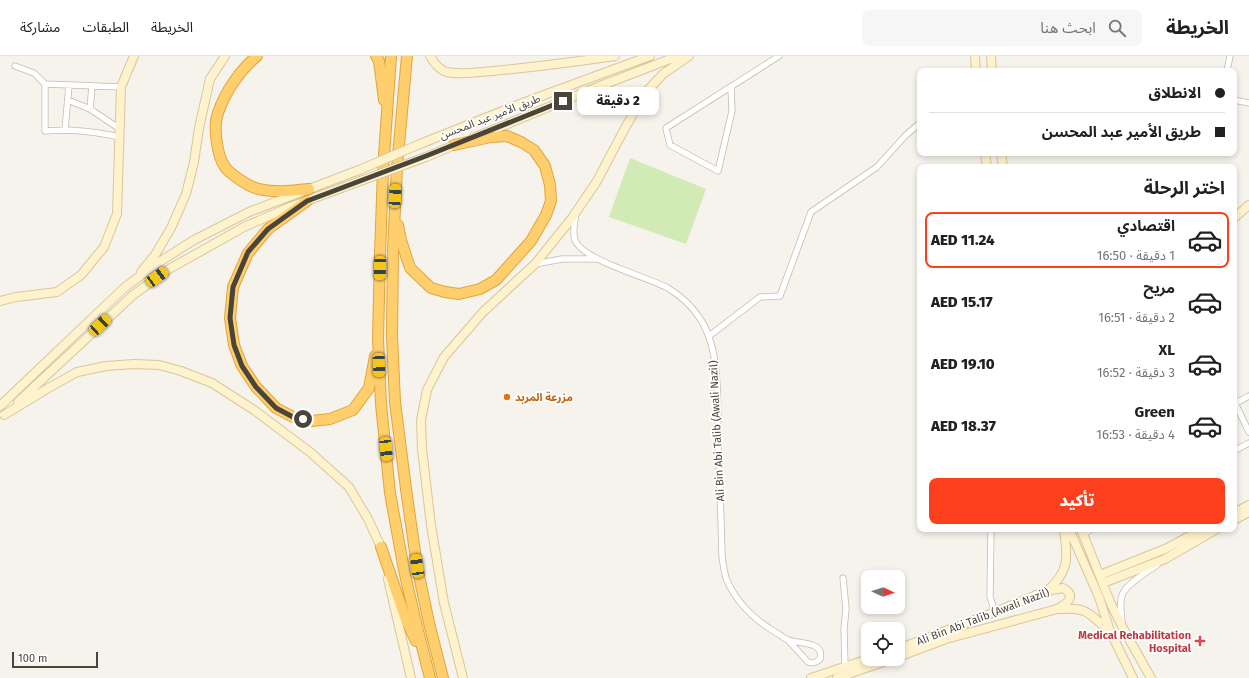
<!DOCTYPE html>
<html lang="ar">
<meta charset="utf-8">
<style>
:root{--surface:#fff;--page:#f6f6f6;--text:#202124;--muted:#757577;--line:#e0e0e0;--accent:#fc3f1d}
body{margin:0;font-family:"Fira Sans","Noto Sans Arabic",sans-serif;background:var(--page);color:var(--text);direction:rtl;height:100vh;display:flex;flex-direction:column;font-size:15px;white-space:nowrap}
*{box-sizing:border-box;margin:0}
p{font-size:13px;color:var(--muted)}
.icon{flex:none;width:22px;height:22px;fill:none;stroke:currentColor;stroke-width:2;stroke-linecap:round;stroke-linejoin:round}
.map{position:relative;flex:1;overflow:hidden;direction:ltr}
.details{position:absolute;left:917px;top:108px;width:320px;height:368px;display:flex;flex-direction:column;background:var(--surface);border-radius:8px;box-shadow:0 2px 6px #0003;direction:rtl}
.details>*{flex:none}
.top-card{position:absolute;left:917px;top:12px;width:320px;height:88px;border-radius:8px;box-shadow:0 2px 6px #0003;direction:rtl;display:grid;align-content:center;height:88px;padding:0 12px;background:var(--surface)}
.needle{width:26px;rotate:93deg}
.tools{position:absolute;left:861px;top:514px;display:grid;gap:8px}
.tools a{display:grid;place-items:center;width:44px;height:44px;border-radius:8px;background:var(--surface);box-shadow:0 2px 6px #0003;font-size:20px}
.scale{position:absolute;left:12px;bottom:10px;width:86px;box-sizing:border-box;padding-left:4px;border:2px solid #4b4439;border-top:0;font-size:11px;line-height:14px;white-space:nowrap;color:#4b4439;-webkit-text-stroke:3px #fff;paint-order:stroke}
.end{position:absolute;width:18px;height:18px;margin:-9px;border:5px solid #4b4439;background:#fff;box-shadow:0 0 0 2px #fff}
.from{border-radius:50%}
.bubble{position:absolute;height:28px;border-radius:8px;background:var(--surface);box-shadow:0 2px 6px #0003;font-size:13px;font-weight:800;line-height:28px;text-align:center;direction:rtl}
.car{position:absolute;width:12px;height:24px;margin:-12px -6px;border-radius:5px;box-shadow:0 0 3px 1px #0007;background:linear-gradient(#f5c518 24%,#345 0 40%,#f5c518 0 76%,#345 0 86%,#f5c518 0)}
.top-card b{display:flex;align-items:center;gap:14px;height:38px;font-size:15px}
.top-card b+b{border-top:1px solid var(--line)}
.top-card i{width:10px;height:10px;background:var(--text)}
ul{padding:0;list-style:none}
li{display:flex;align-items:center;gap:12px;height:56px;margin:0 8px 6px;padding:0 4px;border:2px solid transparent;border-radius:8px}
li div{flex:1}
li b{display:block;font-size:15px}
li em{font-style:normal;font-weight:800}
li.selected{border-color:var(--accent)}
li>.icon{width:36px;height:36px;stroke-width:1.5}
h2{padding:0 12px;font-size:18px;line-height:48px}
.cta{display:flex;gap:8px;margin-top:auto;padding:8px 12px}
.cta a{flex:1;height:46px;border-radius:8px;background:var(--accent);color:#fff;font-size:16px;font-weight:800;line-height:46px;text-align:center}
header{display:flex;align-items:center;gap:24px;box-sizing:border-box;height:56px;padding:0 20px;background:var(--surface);border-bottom:1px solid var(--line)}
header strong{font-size:19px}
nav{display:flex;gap:22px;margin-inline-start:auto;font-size:14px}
.search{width:280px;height:36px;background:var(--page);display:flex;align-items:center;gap:10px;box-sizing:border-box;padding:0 14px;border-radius:8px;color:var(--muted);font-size:15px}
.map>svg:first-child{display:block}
.green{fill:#d2eab5}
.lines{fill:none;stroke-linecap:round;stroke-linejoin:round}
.street-casing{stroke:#c2bbae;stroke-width:7}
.secondary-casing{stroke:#d6c79b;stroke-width:10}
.highway-casing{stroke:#e0a43c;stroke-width:12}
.street{stroke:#fff;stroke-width:5.5}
.secondary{stroke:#fff3cd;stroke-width:8}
.highway{stroke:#ffcf6e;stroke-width:10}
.secondary-bridge-casing{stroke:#d6c79b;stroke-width:10;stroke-linecap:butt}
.secondary-bridge{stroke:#fff3cd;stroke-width:8}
.route{stroke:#4b4439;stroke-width:5}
.food-dot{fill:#e8710a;stroke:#fff;stroke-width:1.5}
.health-dot{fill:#e0444e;stroke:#fff;stroke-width:1.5}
.labels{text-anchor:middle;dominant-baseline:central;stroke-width:3.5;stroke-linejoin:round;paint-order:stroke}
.street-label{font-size:11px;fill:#4b4439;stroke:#fff}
.food-label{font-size:11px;font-weight:bold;fill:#c56008;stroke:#fff;text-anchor:start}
.health-label{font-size:11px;font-weight:bold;fill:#be3a42;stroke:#fff;text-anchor:end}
</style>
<header>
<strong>الخريطة</strong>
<div class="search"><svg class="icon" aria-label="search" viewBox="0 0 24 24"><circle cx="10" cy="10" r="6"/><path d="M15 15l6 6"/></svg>ابحث هنا</div>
<nav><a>الخريطة</a><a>الطبقات</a><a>مشاركة</a></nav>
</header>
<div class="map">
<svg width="1249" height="622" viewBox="0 0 1249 622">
<rect width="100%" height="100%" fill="#f6f3ec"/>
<!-- green -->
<path class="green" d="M630,102L706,133L686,188L609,161Z"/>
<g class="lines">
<!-- street casing -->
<g class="street-casing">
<path id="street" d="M15,10L34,17L45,28L121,31
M1227,15L1230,0
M45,28V75C52,75 59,74 67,74C85,75 102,77 120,81
M731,31L732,55L718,115L670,89L666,72L779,0
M68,44L90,53L92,30
M1234,44L1249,47
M90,53L120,73
M65,74L69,29
M576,157C575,165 572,175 575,184C582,204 648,221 668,232C679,239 691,249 699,261C722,294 717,349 718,388C720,425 721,463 722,500C723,507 724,515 726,522C736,547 757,566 780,579C783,581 785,583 788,584C799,588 825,585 820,603C816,607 813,608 808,606L788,584
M535,208L562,203H596
M709,280L760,241L780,240L811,156L877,111L905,80L920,67
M1235,347L1249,376
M1234,348L1249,340
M1234,395L1249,387
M991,473L990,541L995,556
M1083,478L1092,473
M843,522L846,553L844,573L845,610
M1122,566C1121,557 1119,545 1123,537C1129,526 1147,516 1157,509"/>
</g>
<!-- secondary casing -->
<g class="secondary-casing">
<path id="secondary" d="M430,0C434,7 439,14 447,16C461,19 479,16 493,15C534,11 574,6 615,0
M975,0L976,15
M991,0L992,15
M473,82L600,30L678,0
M420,88L525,46L650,0
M985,97L987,111
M1001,97L1003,111
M426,101L459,87
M1234,162L1249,149
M141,216L155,199L171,172L186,138L194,106L199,72L210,23L225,0
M0,245L16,241L57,236L81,219L104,191L117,158L121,31L134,0
M18,346L133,239L169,213L244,171L290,151L363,124
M0,350L124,232L156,208L194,184L249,156L359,114
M4,359L45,334L77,316L106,310L134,308L159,309L181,315L212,327L254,354L310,396L349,431L368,463L381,491L382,496
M1234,457L1249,449
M1234,464L1249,456
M1069,473L1099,541L1110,575L1133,622
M1081,473L1111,548L1124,574L1151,622
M1100,519L1165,493L1203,473
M388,523L411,622
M1103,527L1165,503L1217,473
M1048,534C1071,514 1067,500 1064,473
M1060,553C1091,551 1088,559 1110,575
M898,593L995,556L1046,535L1063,532C1077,540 1067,548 1057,553L946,583L898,601
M463,622L444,547L431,469L422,393L421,364L427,334L444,301L483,256L535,208L572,162L597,125L625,72L646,36L663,18L689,0
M811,622L868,603
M837,622L892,603"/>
</g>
<!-- highway casing -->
<g class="highway-casing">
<path id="highway" d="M257,0C240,14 225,36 218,57C213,70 217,100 225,111C230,118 247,129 255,132C273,137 291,135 309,133
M376,0L379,5L384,44
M391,0L383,114L380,198L378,283L381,348L390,437L404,514L417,571L430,622
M407,0L397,111L393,194L392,280L395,346L406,433L417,510L429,567L443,622
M307,145L268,173L248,197L233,231L230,262L234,289L242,310L256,331L276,352L293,361L312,365L330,363L353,354L369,332L375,300
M398,169L401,184L410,212L431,232L445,236L459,238L480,233L496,224L531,185L546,159L551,145L550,129L545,110L534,94L521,86L507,80L491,81L454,89
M381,491L406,564L416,585"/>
</g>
<!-- street -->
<use href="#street" class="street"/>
<!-- secondary -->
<use href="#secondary" class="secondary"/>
<!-- highway -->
<use href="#highway" class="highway"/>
<!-- secondary-bridge casing -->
<g class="secondary-bridge-casing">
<path id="secondary-bridge" d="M359,114L420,88
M363,124L426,101"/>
</g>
<!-- secondary-bridge -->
<use href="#secondary-bridge" class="secondary-bridge"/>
</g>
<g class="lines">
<!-- route -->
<path class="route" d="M303,363L293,361L276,352L256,331L242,310L234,289L230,262L233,231L248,196L268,173L307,145L426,100L563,45"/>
</g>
<!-- markers -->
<circle class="food-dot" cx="507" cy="341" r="4"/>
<path class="health-dot" d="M1198 579h4v4h4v4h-4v4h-4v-4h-4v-4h4z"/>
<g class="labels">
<!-- street labels -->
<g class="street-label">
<text transform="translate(490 61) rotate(-21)">طريق الأمير عبد المحسن</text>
<text transform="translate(717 375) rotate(-93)">Ali Bin Abi Talib (Awali Nazil)</text>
<text transform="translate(983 561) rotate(-21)">Ali Bin Abi Talib (Awali Nazil)</text>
</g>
<!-- food labels -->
<g class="food-label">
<text x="515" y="341">مزرعة المربد</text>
</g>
<!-- health labels -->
<g class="health-label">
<text x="1191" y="579">Medical Rehabilitation<tspan x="1191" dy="13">Hospital</tspan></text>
</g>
</g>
</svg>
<div class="tools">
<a><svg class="needle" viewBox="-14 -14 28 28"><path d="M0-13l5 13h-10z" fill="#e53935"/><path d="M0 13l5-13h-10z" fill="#757577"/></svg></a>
<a><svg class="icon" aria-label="locate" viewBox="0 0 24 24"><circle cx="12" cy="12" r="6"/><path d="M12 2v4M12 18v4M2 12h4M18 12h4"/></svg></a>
</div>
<div class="scale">100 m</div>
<i class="end from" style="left:303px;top:363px"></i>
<i class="end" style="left:563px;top:45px"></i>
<div class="bubble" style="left:577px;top:31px;width:82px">2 دقيقة</div>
<i class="car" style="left:395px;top:140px;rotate:3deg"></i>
<i class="car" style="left:380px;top:212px;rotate:181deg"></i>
<i class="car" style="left:157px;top:221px;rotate:54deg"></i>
<i class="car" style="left:100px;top:269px;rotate:47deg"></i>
<i class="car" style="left:379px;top:309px;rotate:178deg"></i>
<i class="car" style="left:386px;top:393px;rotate:174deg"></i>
<i class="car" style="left:417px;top:510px;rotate:352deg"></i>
<div class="top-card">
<b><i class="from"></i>الانطلاق</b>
<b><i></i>طريق الأمير عبد المحسن</b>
</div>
<section class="details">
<h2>اختر الرحلة</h2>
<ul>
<li class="selected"><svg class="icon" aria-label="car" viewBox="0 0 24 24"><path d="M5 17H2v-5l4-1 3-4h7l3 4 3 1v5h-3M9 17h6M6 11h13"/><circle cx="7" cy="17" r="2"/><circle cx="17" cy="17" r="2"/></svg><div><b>اقتصادي</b><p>1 دقيقة · 16:50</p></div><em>AED 11.24</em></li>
<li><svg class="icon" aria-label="car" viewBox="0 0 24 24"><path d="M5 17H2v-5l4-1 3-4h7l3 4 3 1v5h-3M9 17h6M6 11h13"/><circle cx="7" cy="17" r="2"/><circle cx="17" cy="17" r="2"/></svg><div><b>مريح</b><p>2 دقيقة · 16:51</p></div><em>AED 15.17</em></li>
<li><svg class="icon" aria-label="car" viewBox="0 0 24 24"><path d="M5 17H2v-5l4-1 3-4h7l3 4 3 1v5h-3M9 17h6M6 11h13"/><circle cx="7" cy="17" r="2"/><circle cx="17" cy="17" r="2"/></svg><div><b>XL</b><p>3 دقيقة · 16:52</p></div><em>AED 19.10</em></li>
<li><svg class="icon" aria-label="car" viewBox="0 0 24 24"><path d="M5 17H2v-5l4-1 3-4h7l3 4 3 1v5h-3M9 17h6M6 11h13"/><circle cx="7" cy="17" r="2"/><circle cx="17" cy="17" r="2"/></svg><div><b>Green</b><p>4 دقيقة · 16:53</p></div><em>AED 18.37</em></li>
</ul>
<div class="cta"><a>تأكيد</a></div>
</section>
</div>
